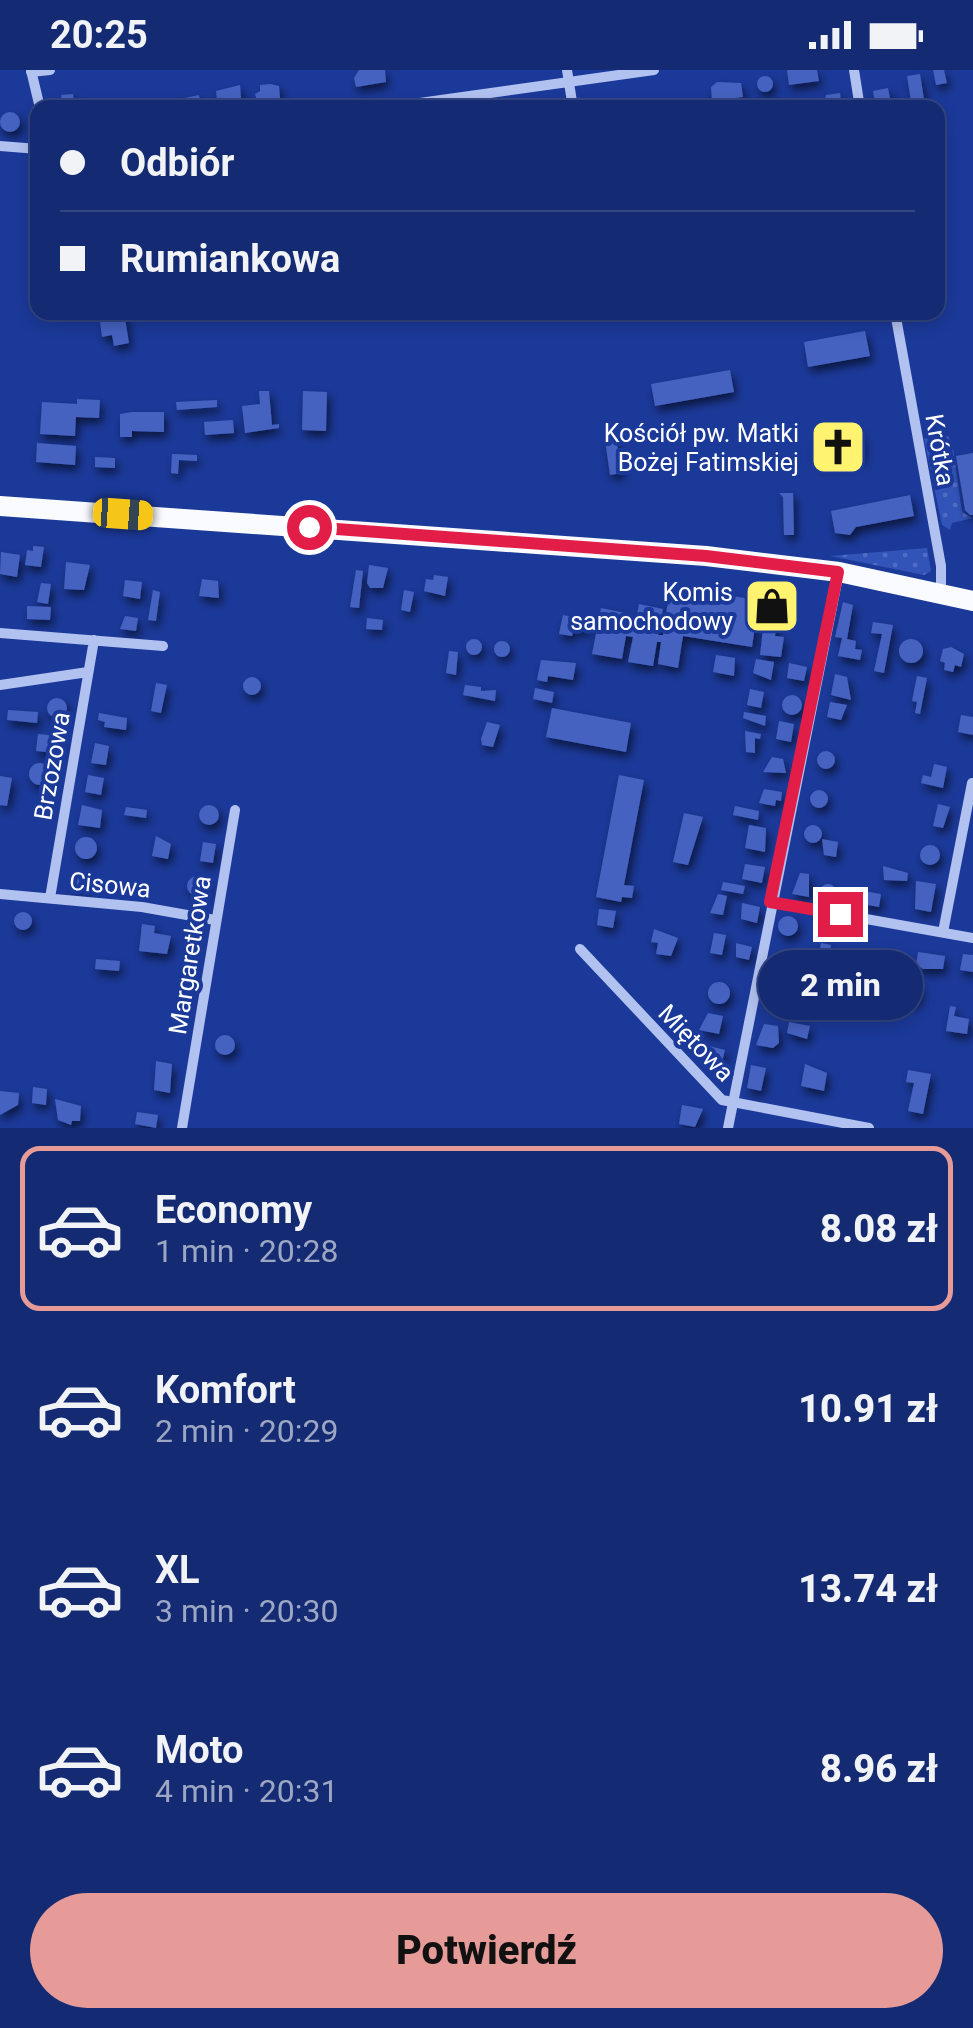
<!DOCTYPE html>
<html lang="pl">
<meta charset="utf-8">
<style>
:root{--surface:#142b73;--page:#21377b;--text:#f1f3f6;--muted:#9da7c4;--line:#334785;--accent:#e69b98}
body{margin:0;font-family:Roboto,sans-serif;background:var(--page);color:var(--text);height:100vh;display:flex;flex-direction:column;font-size:38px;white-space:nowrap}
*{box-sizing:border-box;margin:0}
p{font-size:32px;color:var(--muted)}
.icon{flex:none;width:55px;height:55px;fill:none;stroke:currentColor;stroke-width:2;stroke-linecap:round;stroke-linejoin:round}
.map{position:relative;height:1058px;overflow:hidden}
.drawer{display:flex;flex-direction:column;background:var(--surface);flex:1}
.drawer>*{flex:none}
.top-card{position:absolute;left:30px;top:30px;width:915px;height:220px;border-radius:20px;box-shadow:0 5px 15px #0003,0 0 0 2px var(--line);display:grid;align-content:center;height:220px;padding:0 30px;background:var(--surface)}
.end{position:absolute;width:45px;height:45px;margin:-22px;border:12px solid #e11d48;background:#fff;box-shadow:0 0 0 5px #fff}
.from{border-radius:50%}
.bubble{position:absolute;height:70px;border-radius:35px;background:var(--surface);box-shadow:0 5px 15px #0003,0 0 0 2px var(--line);font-size:32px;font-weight:800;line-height:70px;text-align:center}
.car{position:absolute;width:30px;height:60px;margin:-30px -15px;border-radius:12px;box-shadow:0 0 8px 2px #0007;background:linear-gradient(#f5c518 24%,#345 0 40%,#f5c518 0 76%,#345 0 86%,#f5c518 0)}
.top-card b{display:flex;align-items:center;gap:35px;height:95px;font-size:38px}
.top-card b+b{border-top:2px solid var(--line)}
.top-card i{width:25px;height:25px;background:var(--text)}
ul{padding:18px 0 0;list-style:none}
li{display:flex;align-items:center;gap:30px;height:165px;margin:0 20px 15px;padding:0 10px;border:5px solid transparent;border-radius:20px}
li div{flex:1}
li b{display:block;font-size:38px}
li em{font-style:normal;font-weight:800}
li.selected{border-color:var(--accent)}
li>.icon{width:90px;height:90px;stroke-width:1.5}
.action{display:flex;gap:20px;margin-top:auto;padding:20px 30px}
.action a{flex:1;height:115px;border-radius:60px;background:var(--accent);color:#111;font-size:40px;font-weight:800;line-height:115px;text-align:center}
.status{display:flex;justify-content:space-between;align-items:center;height:70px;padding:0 50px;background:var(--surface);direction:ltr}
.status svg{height:28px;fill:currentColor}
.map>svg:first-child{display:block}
.green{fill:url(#green-dots)}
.building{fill:#4462c0;filter:url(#shadow)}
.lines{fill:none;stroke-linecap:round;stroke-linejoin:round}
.street{stroke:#b1c1f0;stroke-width:10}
.primary{stroke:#fafbff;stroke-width:20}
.route{stroke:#e11d48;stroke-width:12}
.labels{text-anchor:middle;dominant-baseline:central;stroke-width:8;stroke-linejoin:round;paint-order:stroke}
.poi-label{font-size:25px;fill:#fff;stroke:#1b3999;text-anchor:end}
.street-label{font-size:25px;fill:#fff;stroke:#1b3999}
</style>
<div class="status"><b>20:25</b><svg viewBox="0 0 49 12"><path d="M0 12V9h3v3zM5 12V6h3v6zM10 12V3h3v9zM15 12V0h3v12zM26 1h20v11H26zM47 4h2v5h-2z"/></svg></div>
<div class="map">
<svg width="973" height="1058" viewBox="0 0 973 1058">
<defs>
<pattern id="green-dots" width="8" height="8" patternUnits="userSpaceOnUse" patternTransform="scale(2.5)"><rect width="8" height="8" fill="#3253b8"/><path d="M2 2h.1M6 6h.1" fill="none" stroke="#516dc3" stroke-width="1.8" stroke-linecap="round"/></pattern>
<filter id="shadow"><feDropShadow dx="3" dy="5.5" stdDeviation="5" flood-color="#0009"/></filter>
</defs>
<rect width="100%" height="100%" fill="#1b3999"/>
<!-- green -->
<path class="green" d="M949,366L950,372L941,373L942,378H953L962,442L973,448L952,453L950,460L942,455L924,368Z
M927,478L931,501L924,505L830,486Z"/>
<!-- building -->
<path class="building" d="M359,0H385L386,12L356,17L354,8Z
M787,0H817L819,11L789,15Z
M933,0H944L947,13L936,15Z
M920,4L924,29L911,32L907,6Z
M757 14a8 8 0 1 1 16 0a8 8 0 1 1-16 0Z
M717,12L741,13L743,27L712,31L711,17Z
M270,14L279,16L280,28L258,34L255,24L260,21V15Z
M240,15L242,38H218L216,21Z
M888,18L891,33L896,32L897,37L876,38L873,21Z
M840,23L842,38H823L826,25Z
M73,24L74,32L88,31V38H63L61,25Z
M199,25L201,38H177L176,30Z
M0 52a10 10 0 1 1 20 0a10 10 0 1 1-20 0Z
M113,242H124L129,273L114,276L112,265L102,267L100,251H115Z
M865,261L870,286L808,297L804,272Z
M730,300L734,322L655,336L651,314Z
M259,321H269L272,355L279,354V358L245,363L242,336L260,334Z
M303,321L327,322L326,361L302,360Z
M77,329L100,330L99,348L76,347L75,366L40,364L42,332L77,334Z
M217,330V337L177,340L176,332Z
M132,342H164V362L132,361V367H120V344Z
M233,350L234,363L205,365L204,352Z
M856,358L863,368L862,389L822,396L811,385L816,366Z
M616,368L622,403L610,405L605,370Z
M37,373L76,376L75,395L36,392Z
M973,383V445H970L965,440L956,386Z
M172,384L197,385V391L179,390L178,404L171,403Z
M95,387L115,388V398L95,397Z
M779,423H793L794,465H784L783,427Z
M910,425L914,446L856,457L850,465L835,463L831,441Z
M33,476L44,477L41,497L25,495L27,480L33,481Z
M1,482L20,485L17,507L0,504Z
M66,492L90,495L84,520L64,519Z
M369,495L388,498L383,518H370L367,513Z
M356,500L363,501L359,538L350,537Z
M434,505L448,507L445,526L424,521L426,509L433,510Z
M202,509L218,511L219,528L199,526Z
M125,510L142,512L140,529L123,526Z
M41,513L51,514L48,534L37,532Z
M670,517L752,529L753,523L760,524L752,577L683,566L678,598L658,594L661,572H657L653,596L628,592L633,567L626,566L622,589L592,584L601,538L630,544L627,559L634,560L639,534L663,539L658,565H663Z
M153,520L160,522L156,551L148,550Z
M404,520L414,522L410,542L401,540Z
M767,524L780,526L775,566L784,567L781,587L760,585Z
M843,532L853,535L847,569L856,571L855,579L862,580L860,590L838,586L842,568L835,567Z
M27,536L51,537L50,550L27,549Z
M563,545L590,551L588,561L574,558L572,566L559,564Z
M125,546L138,548L136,561L120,559Z
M367,548L383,550L382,560L366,559Z
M873,552L893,555L884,603L874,601L882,564L871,563Z
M466 577a8 8 0 1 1 16 0a8 8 0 1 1-16 0Z
M899 581a12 12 0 1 1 24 0a12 12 0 1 1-24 0Z
M494 579a8 8 0 1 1 16 0a8 8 0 1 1-16 0Z
M951,577L964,584L961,597L955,595L953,602L944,600L945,593L940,591L943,579Z
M449,581L458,582L456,605L446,603Z
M716,585L735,588L734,606L713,602Z
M756,589L774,592L771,610L753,603Z
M541,590L576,593L573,610L548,606L547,612L537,610Z
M789,593L807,597L804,611L787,608Z
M835,604L847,607L851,630L831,625Z
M917,606L927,608L920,644L915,643L917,632L912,631Z
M243 616a9 9 0 1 1 18 0a9 9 0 1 1-18 0Z
M156,613L167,615L161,643L151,641Z
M465,615L481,617V621L496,620L495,631L463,625Z
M535,618L554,622L552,633L533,629Z
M750,619L764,622L761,638L747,635Z
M782 635a10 10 0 1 1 20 0a10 10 0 1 1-20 0Z
M47 638a10 10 0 1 1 20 0a10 10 0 1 1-20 0Z
M830,632L847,635L841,650L827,647Z
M552,638L631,653L626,682L546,667Z
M8,640L38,642L37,653L7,650Z
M744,642L766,646L765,656L743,648Z
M99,643L127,648L126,660L104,657L105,652L98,650Z
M961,645L973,647V665L958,662Z
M779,651L794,654L791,672L776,669Z
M487,652L500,655L493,677L482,675L481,669Z
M745,661L761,664L760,669L755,668V683L746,682Z
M38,664L61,666L57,683L36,681Z
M95,673L109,676L106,695L91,693Z
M817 690a9 9 0 1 1 18 0a9 9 0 1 1-18 0Z
M772,687L783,689L786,703L763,702Z
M29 704a11 11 0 1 1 22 0a11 11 0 1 1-22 0Z
M934,694L947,697L943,718L921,713L923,705L931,707Z
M88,705L104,708L101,725L85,722Z
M619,705L644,710L624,815L634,816L632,828L622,827L621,832L596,827Z
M0,706L12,708L7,736L0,735Z
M764,719L782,722L781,731L776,730L775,736L759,733Z
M810 729a9 9 0 1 1 18 0a9 9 0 1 1-18 0Z
M938,734L950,737L943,758L933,756Z
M199 745a10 10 0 1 1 20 0a10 10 0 1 1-20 0Z
M82,735L102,740L100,758L78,755Z
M735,736L759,741L758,750L733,745Z
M126,737L147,740L146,748L124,745Z
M684,743L703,747L688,795L673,792Z
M804 764a9 9 0 1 1 18 0a9 9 0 1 1-18 0Z
M749,755L766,758L765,782L745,778Z
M156,766L171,774L168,789L152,786Z
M75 778a11 11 0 1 1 22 0a11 11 0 1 1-22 0Z
M822,769L838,772L836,787L824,785Z
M203,772L216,774L213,793L200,791Z
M920 785a10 10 0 1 1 20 0a10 10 0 1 1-20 0Z
M745,794L765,797L762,813L742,809Z
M883,796L908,803L907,811L884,810Z
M72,800L87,803L90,818L70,815Z
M800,803L809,804V827L792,824Z
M187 816a10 10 0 1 1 20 0a10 10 0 1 1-20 0Z
M916,811L936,814L931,842L915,839Z
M723,812L745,816L743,824L721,820Z
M820 822a8 8 0 1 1 16 0a8 8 0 1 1-16 0Z
M864,821L881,824L879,837L862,834Z
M718,824L727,826L723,845L710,843Z
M742,833L760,837L757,853L741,849Z
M599,839L616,841L613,858L597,855Z
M14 851a9 9 0 1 1 18 0a9 9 0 1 1-18 0Z
M778 856a10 10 0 1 1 20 0a10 10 0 1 1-20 0Z
M142,854L155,856L154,863L171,866L167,884L139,881Z
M654,859L678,868L671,886L656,884L658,873L651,872Z
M714,863L726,865L722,885L710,883Z
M736,873L752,877L749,890L736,887Z
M821,873L831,875L829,888L834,889L826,907L816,905Z
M918,882L945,886L943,899H923L916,895Z
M963,884L973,885V902L960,900Z
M96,889L120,891L119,901L95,899Z
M803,899L811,900L804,941L795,940Z
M773,900L791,905L787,930L769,927Z
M909,910L920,915L917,932L906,930Z
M708 923a11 11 0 1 1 22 0a11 11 0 1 1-22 0Z
M840 928a8 8 0 1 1 16 0a8 8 0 1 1-16 0Z
M950,936L956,937L954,946L969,949L967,964L946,961Z
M708,943L723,946L719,964L699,960Z
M789,952L810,956L807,969L787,963Z
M764,954L778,956L779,973L773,978L756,975Z
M215 975a10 10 0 1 1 20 0a10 10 0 1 1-20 0Z
M709,976L725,980L722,992L706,988Z
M156,991L172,994L170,1023L154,1020Z
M805,994L827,1003L824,1021L801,1016Z
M751,995L766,998L761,1021L747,1018Z
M908,1000L931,1004L923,1044L908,1041L914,1013L906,1012Z
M33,1017L47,1019L46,1035L32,1033Z
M0,1021L19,1023L18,1035L0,1045Z
M55,1029L81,1036L80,1051H72L71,1055L58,1050Z
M682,1035L703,1039L695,1057L679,1054Z
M137,1042L158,1045L156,1058L135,1054Z"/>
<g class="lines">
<!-- street -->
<path class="street" d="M31,0L40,38
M567,0L573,38
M854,0L860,38
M31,2L50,0
M384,38L654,0
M0,76L38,79
M895,242L941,496V524
M0,563L163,576
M0,615L88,602
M0,824L142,837L215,850
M50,828L94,570
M771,832L973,868
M943,862L972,713
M580,879L722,1030L869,1058
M182,1058L235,740
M728,1058L839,502"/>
<!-- primary -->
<path class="primary" d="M0,436L706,486L839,502L973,531"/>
</g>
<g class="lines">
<!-- route -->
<path class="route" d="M309,457L706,486L838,502L770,832L840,844"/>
</g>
<!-- icons -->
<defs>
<g id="church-square" transform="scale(2.875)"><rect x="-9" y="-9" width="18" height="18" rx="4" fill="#fff370" stroke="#1b3999"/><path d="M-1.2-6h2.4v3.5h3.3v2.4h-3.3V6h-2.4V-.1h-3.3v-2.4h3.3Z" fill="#111"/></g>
<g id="shop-square" transform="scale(2.875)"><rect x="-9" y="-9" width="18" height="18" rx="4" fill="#fff370" stroke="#1b3999"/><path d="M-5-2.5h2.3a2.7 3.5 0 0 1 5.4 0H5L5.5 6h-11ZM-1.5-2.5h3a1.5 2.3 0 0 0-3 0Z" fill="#111"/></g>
</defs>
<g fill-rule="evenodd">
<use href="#church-square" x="838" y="377"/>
<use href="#shop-square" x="772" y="536"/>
</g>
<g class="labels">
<!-- poi labels -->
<g class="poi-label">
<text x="799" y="363">Kościół pw. Matki<tspan x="799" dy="29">Bożej Fatimskiej</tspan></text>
<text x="733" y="522">Komis<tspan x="733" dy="29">samochodowy</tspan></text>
</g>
<!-- street labels -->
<g class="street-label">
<text transform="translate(940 380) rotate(80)">Krótka</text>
<text transform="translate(52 696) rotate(-80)">Brzozowa</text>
<text transform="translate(110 815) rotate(6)">Cisowa</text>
<text transform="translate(190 885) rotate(-81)">Margaretkowa</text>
<text transform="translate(696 973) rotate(46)">Miętowa</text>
</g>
</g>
</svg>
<i class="end from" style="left:309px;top:457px"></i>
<i class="end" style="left:840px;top:844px"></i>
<div class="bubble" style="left:758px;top:880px;width:165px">2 min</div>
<i class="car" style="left:123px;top:444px;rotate:94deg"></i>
<div class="top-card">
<b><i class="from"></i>Odbiór</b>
<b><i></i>Rumiankowa</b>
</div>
</div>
<section class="drawer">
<ul>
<li class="selected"><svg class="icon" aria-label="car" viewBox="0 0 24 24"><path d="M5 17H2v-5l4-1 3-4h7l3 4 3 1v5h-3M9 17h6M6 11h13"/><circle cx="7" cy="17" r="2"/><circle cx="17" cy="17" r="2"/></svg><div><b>Economy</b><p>1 min · 20:28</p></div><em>8.08 zł</em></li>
<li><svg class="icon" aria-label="car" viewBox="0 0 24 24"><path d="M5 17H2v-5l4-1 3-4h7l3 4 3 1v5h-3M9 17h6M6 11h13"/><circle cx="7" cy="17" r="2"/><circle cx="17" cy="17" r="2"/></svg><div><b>Komfort</b><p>2 min · 20:29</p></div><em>10.91 zł</em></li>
<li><svg class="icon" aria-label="car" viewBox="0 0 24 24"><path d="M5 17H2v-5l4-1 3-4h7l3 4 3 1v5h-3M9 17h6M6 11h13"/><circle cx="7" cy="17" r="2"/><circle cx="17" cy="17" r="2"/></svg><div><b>XL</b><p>3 min · 20:30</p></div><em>13.74 zł</em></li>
<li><svg class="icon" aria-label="car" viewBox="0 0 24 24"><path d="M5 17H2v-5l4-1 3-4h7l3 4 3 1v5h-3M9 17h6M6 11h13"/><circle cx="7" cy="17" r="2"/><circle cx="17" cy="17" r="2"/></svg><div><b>Moto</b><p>4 min · 20:31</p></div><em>8.96 zł</em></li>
</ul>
<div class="action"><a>Potwierdź</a></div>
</section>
